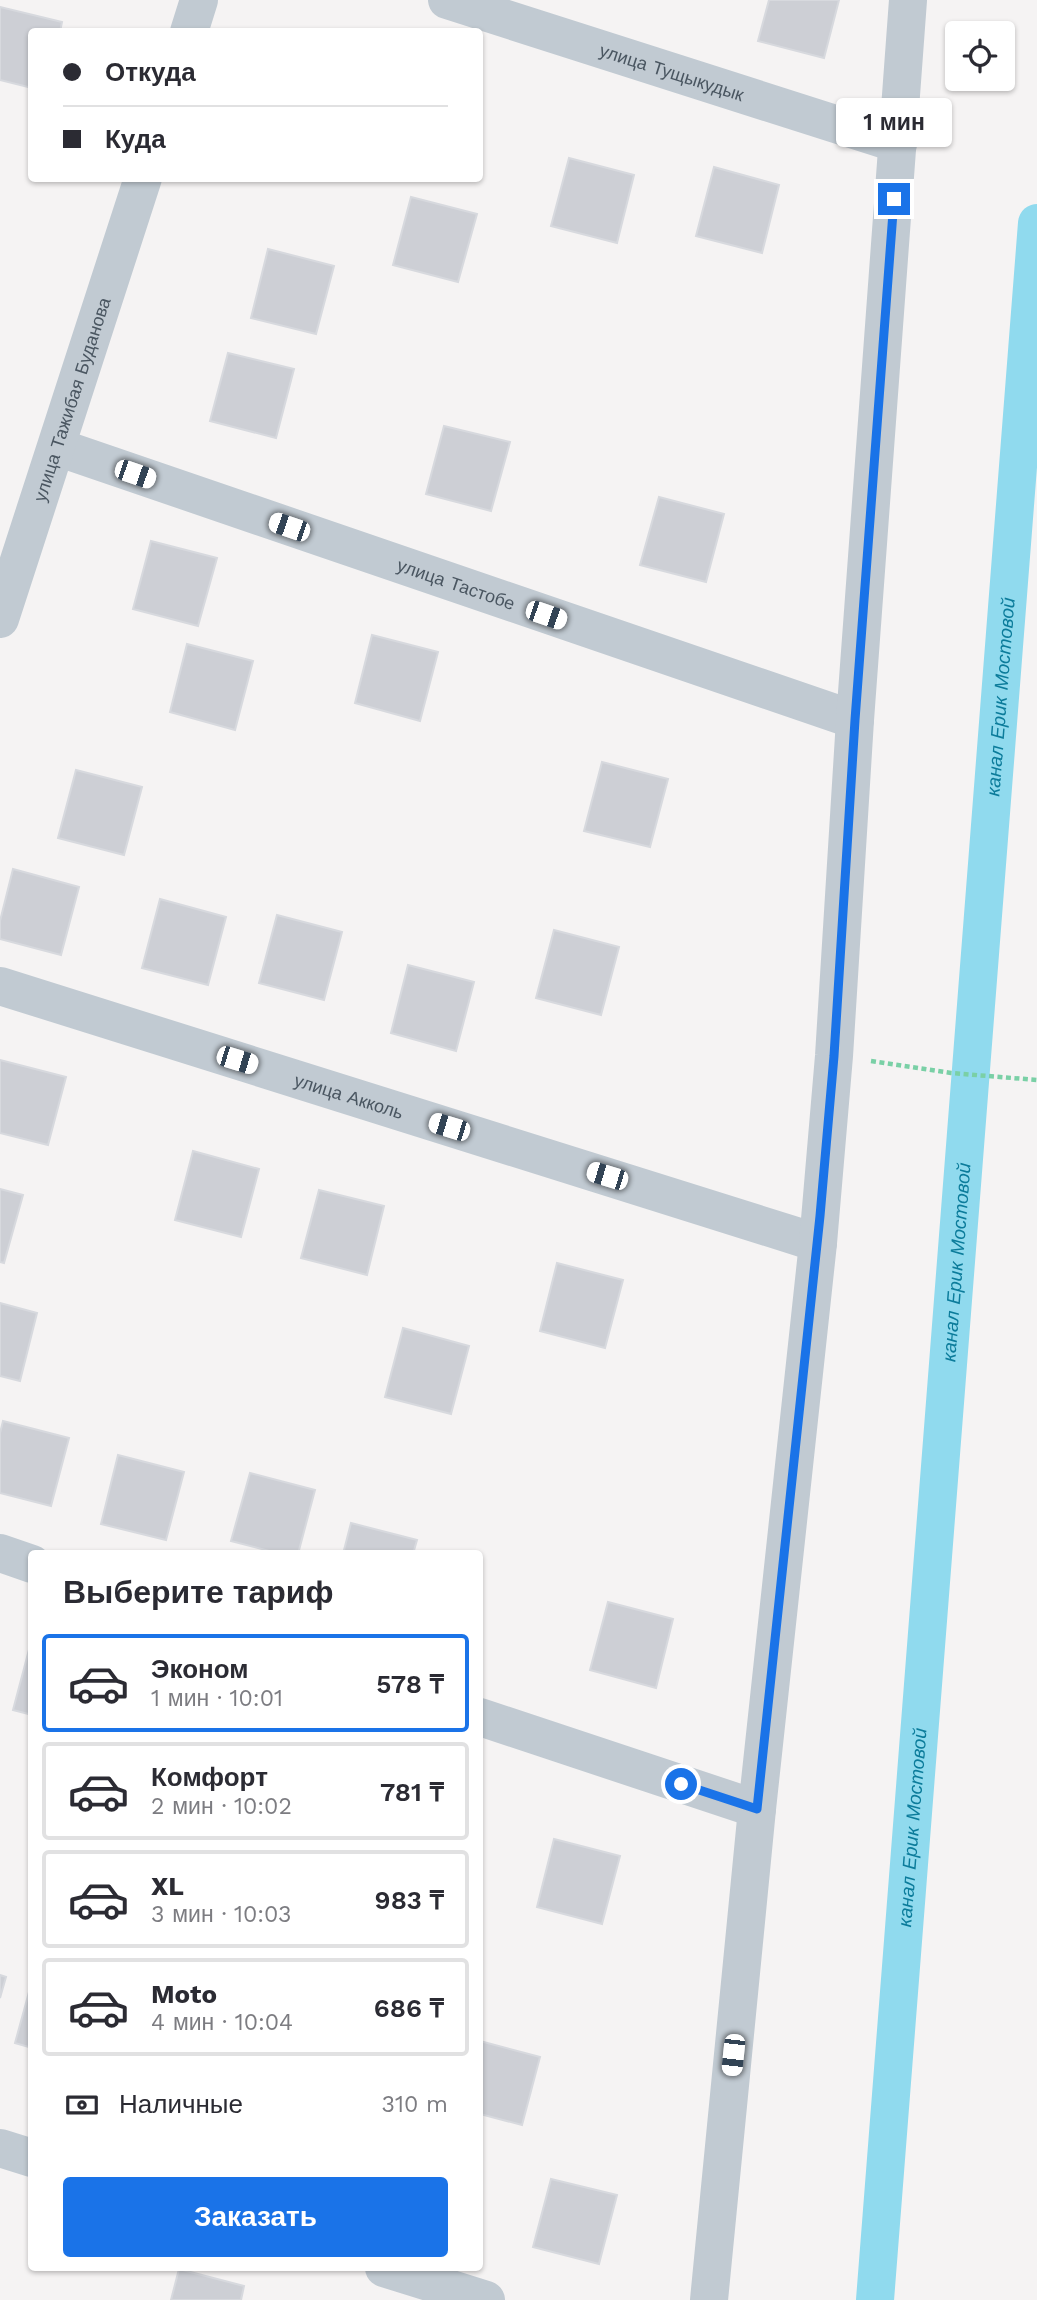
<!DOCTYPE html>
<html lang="ru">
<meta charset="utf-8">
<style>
:root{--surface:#fff;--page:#f2f2f3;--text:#2b2b33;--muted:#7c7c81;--line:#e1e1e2;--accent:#1a73e8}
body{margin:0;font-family:"Work Sans",sans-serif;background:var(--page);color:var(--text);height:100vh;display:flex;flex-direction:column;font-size:26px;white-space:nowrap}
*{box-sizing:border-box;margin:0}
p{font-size:23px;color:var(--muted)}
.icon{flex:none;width:38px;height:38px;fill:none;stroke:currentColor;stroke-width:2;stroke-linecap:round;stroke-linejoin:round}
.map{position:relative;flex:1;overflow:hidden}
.drawer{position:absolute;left:28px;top:1550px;width:455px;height:721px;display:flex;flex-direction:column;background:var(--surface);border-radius:7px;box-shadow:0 2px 5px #0004}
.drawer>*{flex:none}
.hud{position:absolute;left:28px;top:28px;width:455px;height:154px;border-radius:7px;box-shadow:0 2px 5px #0004;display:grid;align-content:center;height:154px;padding:0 35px;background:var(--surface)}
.fabs{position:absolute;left:945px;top:21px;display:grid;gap:14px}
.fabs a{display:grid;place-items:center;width:70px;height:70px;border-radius:7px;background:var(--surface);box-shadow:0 2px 5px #0004;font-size:35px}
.end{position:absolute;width:32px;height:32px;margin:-16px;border:9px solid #1a73e8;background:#fff;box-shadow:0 0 0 4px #fff}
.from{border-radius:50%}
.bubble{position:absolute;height:49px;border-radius:7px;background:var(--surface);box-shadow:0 2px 5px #0004;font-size:23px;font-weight:600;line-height:49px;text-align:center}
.car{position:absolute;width:21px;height:42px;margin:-21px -10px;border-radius:9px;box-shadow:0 0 5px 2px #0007;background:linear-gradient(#fff 24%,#345 0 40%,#fff 0 76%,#345 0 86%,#fff 0)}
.hud b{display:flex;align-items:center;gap:24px;height:66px;font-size:26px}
.hud b+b{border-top:2px solid var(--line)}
.hud i{width:18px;height:18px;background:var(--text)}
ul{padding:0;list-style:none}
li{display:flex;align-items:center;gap:21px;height:98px;margin:0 14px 10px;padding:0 21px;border:4px solid var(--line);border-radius:7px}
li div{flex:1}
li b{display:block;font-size:26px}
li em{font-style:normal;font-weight:600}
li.active{border-color:var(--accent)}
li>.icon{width:63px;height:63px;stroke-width:1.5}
h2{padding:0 35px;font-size:32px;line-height:84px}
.pay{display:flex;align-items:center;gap:18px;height:77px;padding:0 35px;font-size:26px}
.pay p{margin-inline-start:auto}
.action{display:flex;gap:14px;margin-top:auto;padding:14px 35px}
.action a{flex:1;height:80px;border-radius:7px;background:var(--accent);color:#fff;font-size:28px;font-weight:600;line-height:80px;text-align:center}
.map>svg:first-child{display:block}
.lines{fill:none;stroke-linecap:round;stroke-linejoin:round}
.canal{stroke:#90daee;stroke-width:38}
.building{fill:#cdcfd5;stroke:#d7d9de;stroke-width:2}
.path{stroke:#7ad0a6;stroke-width:4.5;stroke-dasharray:5 3.5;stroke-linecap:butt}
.street{stroke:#c1cad2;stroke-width:38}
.route{stroke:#1a73e8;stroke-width:9}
.labels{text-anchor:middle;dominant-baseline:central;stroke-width:5;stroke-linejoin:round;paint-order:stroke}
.street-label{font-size:18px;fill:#4a5661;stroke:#fff}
.water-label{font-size:19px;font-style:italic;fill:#0c7c9b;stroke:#fff}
</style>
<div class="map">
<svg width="1037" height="2300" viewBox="0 0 1037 2300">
<rect width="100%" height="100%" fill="#f5f3f3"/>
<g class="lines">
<!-- canal -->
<path class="canal" id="s1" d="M875,2300L1037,223"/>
</g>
<!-- building -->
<path class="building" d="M769,0H839L824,58L758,41Z
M0,7L62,22L60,32H32V88L0,80Z
M569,158L634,175L617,243L551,226Z
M714,167L779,185L762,253L696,236Z
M411,197L477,214L458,282L393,265Z
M268,249L334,266L316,334L251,318Z
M228,353L294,369L276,438L210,421Z
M444,426L510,442L491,511L426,494Z
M659,497L724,514L706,582L640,565Z
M151,541L217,558L198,626L133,609Z
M372,635L438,652L420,721L355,703Z
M187,644L253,661L235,730L170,712Z
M602,762L668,779L650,847L584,831Z
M76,770L142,787L124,855L58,838Z
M13,869L79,887L61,955L0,939V921Z
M160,899L226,917L208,985L142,968Z
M277,915L342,932L324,1000L259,983Z
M554,930L619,947L601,1015L536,998Z
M408,965L474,982L456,1051L391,1033Z
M0,1060L66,1077L48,1145L0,1133Z
M193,1151L259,1169L241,1237L175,1220Z
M0,1189L23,1195L4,1263L0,1262Z
M319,1190L384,1206L367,1275L301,1258Z
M557,1263L623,1280L605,1348L540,1331Z
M0,1303L37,1313L20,1381L0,1376Z
M403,1328L469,1346L451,1414L385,1397Z
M3,1421L69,1438L51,1506L0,1493V1433Z
M118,1455L184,1472L166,1540L101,1524Z
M250,1473L315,1490L298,1554H281L231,1541Z
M351,1523L417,1540L413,1554H343Z
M608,1602L673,1619L656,1688L590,1670Z
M31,1642H32V1715L13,1710Z
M554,1839L620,1856L602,1924L537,1907Z
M0,1975L6,1977L0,1998Z
M32,1981V2048L15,2043Z
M480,2041L540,2057L522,2125L480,2114Z
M551,2179L617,2195L599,2264L533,2247Z
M179,2269L244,2286L241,2300H171Z"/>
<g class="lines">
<!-- path -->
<path class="path" d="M871,1061L951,1073L1037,1080"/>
<!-- street -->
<g class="street">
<path id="s2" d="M447,0L898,144"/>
<path d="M189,32L199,0"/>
<path id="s3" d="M57,447L855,720"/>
<path id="s4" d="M0,619L143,178"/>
<path id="s5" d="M0,986L818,1243"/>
<path d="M0,1553L32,1564"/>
<path d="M480,1717L757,1809"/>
<path d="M0,2148L32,2158"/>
<path d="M384,2268L486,2300"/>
<path d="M709,2300L757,1809L818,1243L834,1056L855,720L908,0"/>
</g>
</g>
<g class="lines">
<!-- route -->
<path class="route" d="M681,1784L757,1809L820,1216L834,1056L855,720L894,199"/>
</g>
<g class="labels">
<!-- street labels -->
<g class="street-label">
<text stroke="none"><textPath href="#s2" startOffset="236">улица Тущыкудык</textPath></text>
<text stroke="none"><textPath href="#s4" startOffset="231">улица Тажибая Буданова</textPath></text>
<text stroke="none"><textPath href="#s3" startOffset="422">улица Тастобе</textPath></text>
<text stroke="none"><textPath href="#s5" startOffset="366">улица Акколь</textPath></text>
</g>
<!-- water labels -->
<g class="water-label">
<text stroke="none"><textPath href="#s1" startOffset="1608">канал Ерик Мостовой</textPath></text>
<text stroke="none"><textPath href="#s1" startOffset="1041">канал Ерик Мостовой</textPath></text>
<text stroke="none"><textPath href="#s1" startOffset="474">канал Ерик Мостовой</textPath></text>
</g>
</g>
</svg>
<div class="fabs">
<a><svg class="icon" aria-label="locate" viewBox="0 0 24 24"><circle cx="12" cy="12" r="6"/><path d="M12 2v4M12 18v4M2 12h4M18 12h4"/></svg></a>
</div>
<i class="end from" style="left:681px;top:1784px"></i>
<i class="end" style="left:894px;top:199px"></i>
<div class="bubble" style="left:836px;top:98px;width:116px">1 мин</div>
<i class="car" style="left:135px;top:474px;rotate:109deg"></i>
<i class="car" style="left:289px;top:527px;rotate:289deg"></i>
<i class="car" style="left:546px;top:615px;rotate:109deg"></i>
<i class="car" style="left:237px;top:1060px;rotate:107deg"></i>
<i class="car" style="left:449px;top:1127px;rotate:287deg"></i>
<i class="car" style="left:607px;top:1176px;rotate:287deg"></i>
<i class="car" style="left:733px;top:2055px;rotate:186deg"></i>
<div class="hud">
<b><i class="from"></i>Откуда</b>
<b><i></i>Куда</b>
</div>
<section class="drawer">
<h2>Выберите тариф</h2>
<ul>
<li class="active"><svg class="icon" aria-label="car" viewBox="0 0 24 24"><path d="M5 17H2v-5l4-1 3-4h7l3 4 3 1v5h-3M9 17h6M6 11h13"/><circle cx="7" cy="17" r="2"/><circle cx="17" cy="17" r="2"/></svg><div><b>Эконом</b><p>1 мин · 10:01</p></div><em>578 ₸</em></li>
<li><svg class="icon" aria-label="car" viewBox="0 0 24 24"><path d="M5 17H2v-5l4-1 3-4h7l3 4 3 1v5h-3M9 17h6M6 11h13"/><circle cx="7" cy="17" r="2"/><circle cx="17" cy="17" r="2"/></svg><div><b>Комфорт</b><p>2 мин · 10:02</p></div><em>781 ₸</em></li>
<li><svg class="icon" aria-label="car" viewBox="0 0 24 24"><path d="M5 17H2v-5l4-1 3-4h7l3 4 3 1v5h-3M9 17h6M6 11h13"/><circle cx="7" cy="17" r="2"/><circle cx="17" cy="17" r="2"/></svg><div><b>XL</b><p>3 мин · 10:03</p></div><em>983 ₸</em></li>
<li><svg class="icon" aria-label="car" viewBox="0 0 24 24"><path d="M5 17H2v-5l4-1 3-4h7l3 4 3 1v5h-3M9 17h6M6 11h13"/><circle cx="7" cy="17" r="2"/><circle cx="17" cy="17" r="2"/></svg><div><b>Moto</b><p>4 мин · 10:04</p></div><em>686 ₸</em></li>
</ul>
<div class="pay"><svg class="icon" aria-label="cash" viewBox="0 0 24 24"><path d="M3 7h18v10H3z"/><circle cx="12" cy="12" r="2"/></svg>Наличные<p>310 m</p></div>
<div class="action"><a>Заказать</a></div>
</section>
</div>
